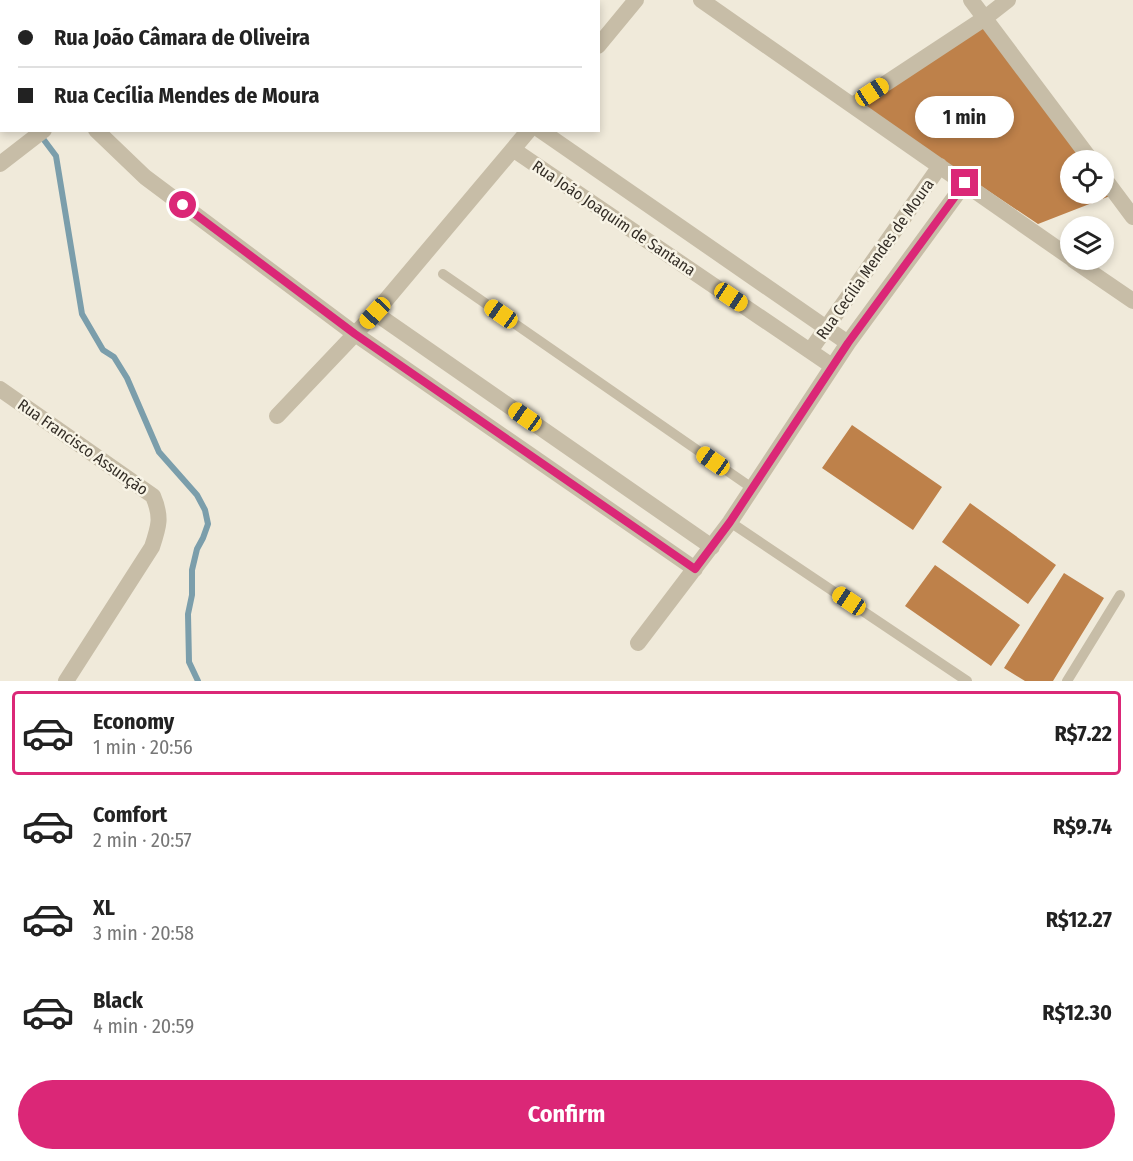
<!DOCTYPE html>
<meta charset="utf-8">
<style>
:root{--surface:#fff;--page:#f6f6f6;--text:#222;--muted:#767676;--line:#e0e0e0;--accent:#db2777}
body{margin:0;font-family:"Fira Sans Condensed",sans-serif;background:var(--page);color:var(--text);height:100vh;display:flex;flex-direction:column;font-size:22px;white-space:nowrap}
*{box-sizing:border-box;margin:0}
p{font-size:20px;color:var(--muted)}
.icon{flex:none;width:33px;height:33px;fill:none;stroke:currentColor;stroke-width:2;stroke-linecap:round;stroke-linejoin:round}
.map{position:relative;height:681px;overflow:hidden}
.side{display:flex;flex-direction:column;background:var(--surface);flex:1}
.side>*{flex:none}
.top-card{position:absolute;left:0px;top:0px;width:600px;height:132px;box-shadow:0 3px 9px #0003;display:grid;align-content:center;height:132px;padding:0 18px;background:var(--surface)}
.buttons{position:absolute;left:1060px;top:150px;display:grid;gap:12px}
.buttons a{display:grid;place-items:center;width:54px;height:54px;border-radius:50%;background:var(--surface);box-shadow:0 3px 9px #0003;font-size:30px}
.end{position:absolute;width:27px;height:27px;margin:-14px;border:8px solid #db2777;background:#fff;box-shadow:0 0 0 3px #fff}
.from{border-radius:50%}
.bubble{position:absolute;height:42px;border-radius:21px;background:var(--surface);box-shadow:0 3px 9px #0003;font-size:20px;font-weight:700;line-height:42px;text-align:center}
.car{position:absolute;width:18px;height:36px;margin:-18px -9px;border-radius:8px;box-shadow:0 0 4px 2px #0007;background:linear-gradient(#f5c518 24%,#345 0 40%,#f5c518 0 76%,#345 0 86%,#f5c518 0)}
.top-card b{display:flex;align-items:center;gap:21px;height:57px;font-size:22px}
.top-card b+b{border-top:2px solid var(--line)}
.top-card i{width:15px;height:15px;background:var(--text)}
ul{padding:10px 0 0;list-style:none}
li{display:flex;align-items:center;gap:18px;height:84px;margin:0 12px 9px;padding:0 6px;border:3px solid transparent;border-radius:6px}
li div{flex:1}
li b{display:block;font-size:22px}
li em{font-style:normal;font-weight:700}
li.active{border-color:var(--accent)}
li>.icon{width:54px;height:54px;stroke-width:1.5}
.primary-button{display:flex;gap:12px;margin-top:auto;padding:12px 18px}
.primary-button a{flex:1;height:69px;border-radius:36px;background:var(--accent);color:#fff;font-size:24px;font-weight:700;line-height:69px;text-align:center}
.map>svg:first-child{display:block}
.lines{fill:none;stroke-linecap:round;stroke-linejoin:round}
.stream{stroke:#7b9eab;stroke-width:6}
.building{fill:#be814a}
.service{stroke:#c7bda7;stroke-width:10}
.minor{stroke:#c7bda7;stroke-width:16}
.route{stroke:#db2777;stroke-width:8}
.labels{text-anchor:middle;dominant-baseline:central;stroke-width:5;stroke-linejoin:round;paint-order:stroke}
.street-label{font-size:16px;fill:#342e27;stroke:#f8f4e6}
</style>
<div class="map">
<svg width="1133" height="681" viewBox="0 0 1133 681">
<rect width="100%" height="100%" fill="#f0eada"/>
<g class="lines">
<!-- stream -->
<path class="stream" d="M0,81L2,83
M41,136L56,156L82,314L103,350L114,357L127,378L159,452L197,495L205,510L208,524L203,538L197,549L192,570V595L188,614L189,662L198,681"/>
</g>
<!-- building -->
<path class="building" d="M985,23L1084,160H1071V194H1104V188L1110,196L1038,224L860,105Z
M852,425L942,487L913,530L822,468Z
M970,503L1056,565L1028,604L942,542Z
M935,565L1020,625L991,666L905,606Z
M1064,573L1104,598L1053,681H1025L1004,668Z"/>
<g class="lines">
<!-- service -->
<path class="service" d="M443,274L752,488
M730,522L967,681
M1067,681L1120,595"/>
<!-- minor -->
<path class="minor" d="M701,0L1071,258
M971,0L1091,160
M203,2L205,0
M598,46L636,0
M853,105L985,18L1008,0
M96,130L145,177L355,334L695,569
M540,130L848,343
M514,150L832,366
M0,164L44,130
M1104,178L1133,217
M1073,260L1133,301
M375,313L712,547
M810,351L940,166
M0,389L153,496C162,517 159,526 152,547L66,681
M277,416L375,313L529,130
M638,643L730,522L848,343L965,183"/>
</g>
<g class="lines">
<!-- route -->
<path class="route" d="M183,205L355,334L695,569L730,522L848,343L965,183"/>
</g>
<g class="labels">
<!-- street labels -->
<g class="street-label">
<text transform="translate(614 218) rotate(34)">Rua João Joaquim de Santana</text>
<text transform="translate(875 259) rotate(-55)">Rua Cecília Mendes de Moura</text>
<text transform="translate(83 447) rotate(35)">Rua Francisco Assunção</text>
</g>
</g>
</svg>
<div class="buttons">
<a><svg class="icon" aria-label="locate" viewBox="0 0 24 24"><circle cx="12" cy="12" r="6"/><path d="M12 2v4M12 18v4M2 12h4M18 12h4"/></svg></a>
<a><svg class="icon" aria-label="layers" viewBox="0 0 24 24"><path d="M12 4l9 5-9 5-9-5zM3 14l9 5 9-5"/></svg></a>
</div>
<i class="end from" style="left:183px;top:205px"></i>
<i class="end" style="left:965px;top:183px"></i>
<div class="bubble" style="left:915px;top:96px;width:99px">1 min</div>
<i class="car" style="left:872px;top:92px;rotate:57deg"></i>
<i class="car" style="left:731px;top:297px;rotate:124deg"></i>
<i class="car" style="left:375px;top:313px;rotate:223deg"></i>
<i class="car" style="left:501px;top:314px;rotate:305deg"></i>
<i class="car" style="left:525px;top:417px;rotate:305deg"></i>
<i class="car" style="left:713px;top:461px;rotate:305deg"></i>
<i class="car" style="left:849px;top:601px;rotate:304deg"></i>
<div class="top-card">
<b><i class="from"></i>Rua João Câmara de Oliveira</b>
<b><i></i>Rua Cecília Mendes de Moura</b>
</div>
</div>
<section class="side">
<ul>
<li class="active"><svg class="icon" aria-label="car" viewBox="0 0 24 24"><path d="M5 17H2v-5l4-1 3-4h7l3 4 3 1v5h-3M9 17h6M6 11h13"/><circle cx="7" cy="17" r="2"/><circle cx="17" cy="17" r="2"/></svg><div><b>Economy</b><p>1 min · 20:56</p></div><em>R$7.22</em></li>
<li><svg class="icon" aria-label="car" viewBox="0 0 24 24"><path d="M5 17H2v-5l4-1 3-4h7l3 4 3 1v5h-3M9 17h6M6 11h13"/><circle cx="7" cy="17" r="2"/><circle cx="17" cy="17" r="2"/></svg><div><b>Comfort</b><p>2 min · 20:57</p></div><em>R$9.74</em></li>
<li><svg class="icon" aria-label="car" viewBox="0 0 24 24"><path d="M5 17H2v-5l4-1 3-4h7l3 4 3 1v5h-3M9 17h6M6 11h13"/><circle cx="7" cy="17" r="2"/><circle cx="17" cy="17" r="2"/></svg><div><b>XL</b><p>3 min · 20:58</p></div><em>R$12.27</em></li>
<li><svg class="icon" aria-label="car" viewBox="0 0 24 24"><path d="M5 17H2v-5l4-1 3-4h7l3 4 3 1v5h-3M9 17h6M6 11h13"/><circle cx="7" cy="17" r="2"/><circle cx="17" cy="17" r="2"/></svg><div><b>Black</b><p>4 min · 20:59</p></div><em>R$12.30</em></li>
</ul>
<div class="primary-button"><a>Confirm</a></div>
</section>
